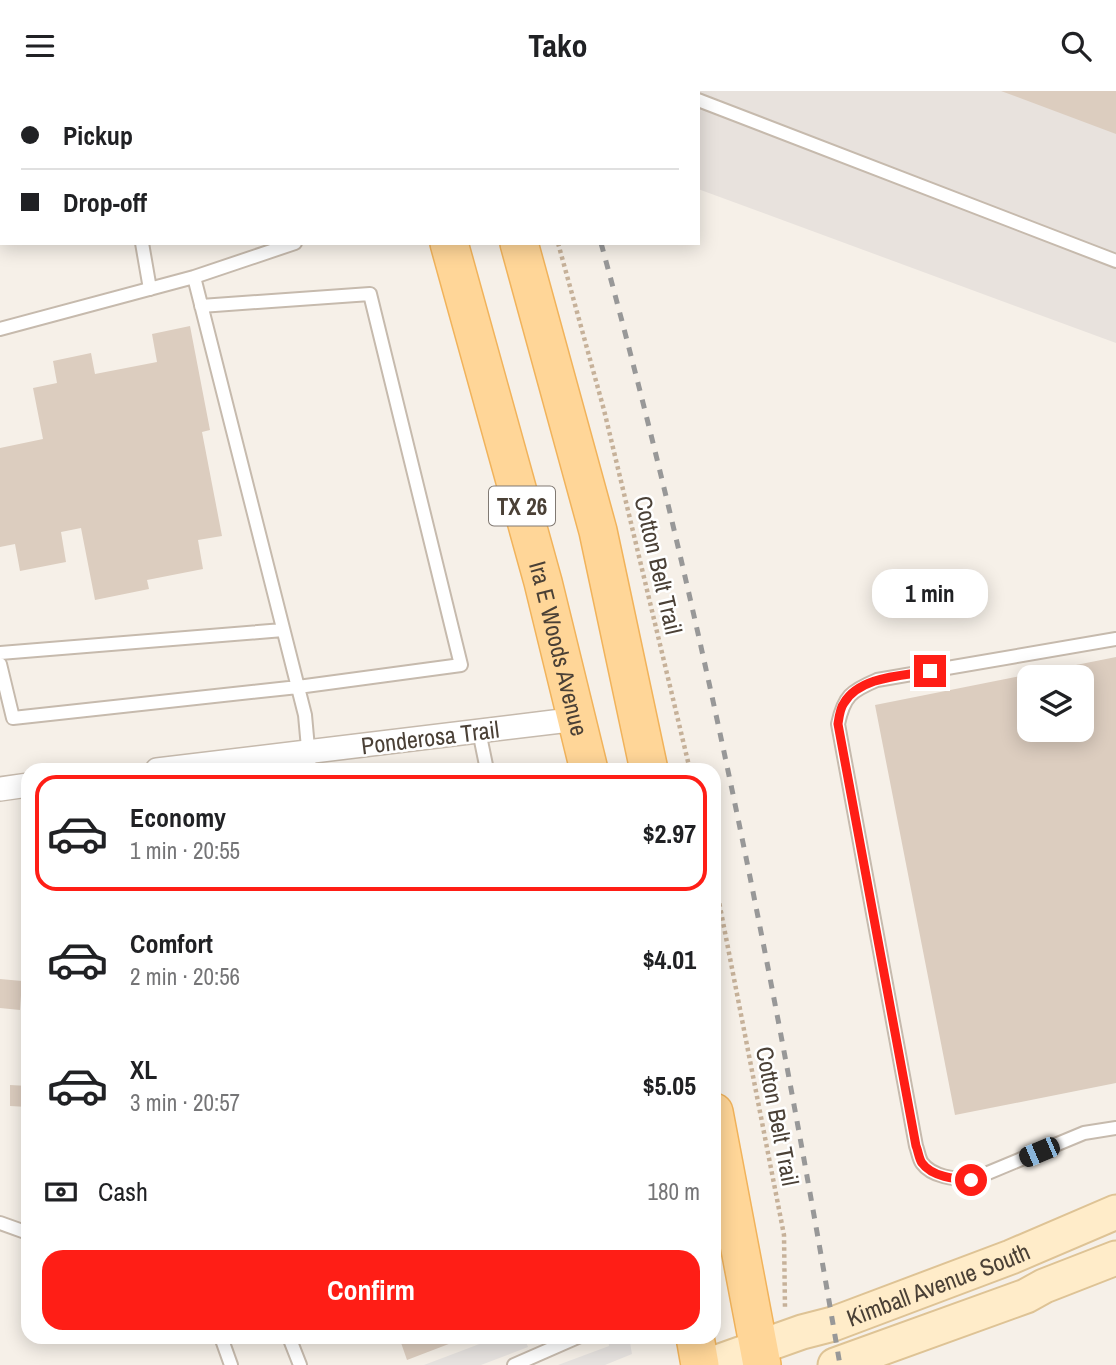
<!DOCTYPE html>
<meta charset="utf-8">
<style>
:root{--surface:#fff;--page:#f6f6f6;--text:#202124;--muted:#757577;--line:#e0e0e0;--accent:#ff1e16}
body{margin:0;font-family:"Archivo Narrow",sans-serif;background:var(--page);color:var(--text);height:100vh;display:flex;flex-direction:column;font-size:26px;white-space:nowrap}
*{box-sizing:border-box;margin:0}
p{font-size:23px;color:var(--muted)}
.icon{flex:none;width:38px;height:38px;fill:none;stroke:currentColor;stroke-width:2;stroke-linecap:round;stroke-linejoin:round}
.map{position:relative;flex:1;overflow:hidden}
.sheet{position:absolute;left:21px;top:672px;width:700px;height:581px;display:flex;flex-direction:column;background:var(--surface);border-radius:21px;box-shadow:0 4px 18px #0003}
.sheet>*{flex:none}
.guide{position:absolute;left:0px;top:0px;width:700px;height:154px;box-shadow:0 4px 18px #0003;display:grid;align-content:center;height:154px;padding:0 21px;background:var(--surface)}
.buttons{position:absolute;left:1017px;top:574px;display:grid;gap:14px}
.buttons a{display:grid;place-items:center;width:77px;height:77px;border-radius:14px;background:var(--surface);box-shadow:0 4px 18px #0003;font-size:35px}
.end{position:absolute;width:32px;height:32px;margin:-16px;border:9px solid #ff1e16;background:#fff;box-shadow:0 0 0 4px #fff}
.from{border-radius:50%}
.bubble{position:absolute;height:49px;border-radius:21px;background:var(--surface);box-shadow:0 4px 18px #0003;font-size:23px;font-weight:800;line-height:49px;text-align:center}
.car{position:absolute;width:21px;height:42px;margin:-21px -10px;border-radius:9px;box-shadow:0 0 5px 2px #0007;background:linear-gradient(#222 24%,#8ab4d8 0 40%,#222 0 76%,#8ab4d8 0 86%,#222 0)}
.guide b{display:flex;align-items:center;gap:24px;height:66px;font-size:26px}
.guide b+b{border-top:2px solid var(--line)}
.guide i{width:18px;height:18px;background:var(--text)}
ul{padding:12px 0 0;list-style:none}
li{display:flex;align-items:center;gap:21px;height:116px;margin:0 14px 10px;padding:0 7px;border:4px solid transparent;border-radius:21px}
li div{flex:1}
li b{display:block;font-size:26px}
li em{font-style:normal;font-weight:800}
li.selected{border-color:var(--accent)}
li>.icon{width:63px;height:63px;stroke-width:1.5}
.pay{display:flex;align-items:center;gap:18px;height:77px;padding:0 21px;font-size:26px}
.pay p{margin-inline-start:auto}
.action{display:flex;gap:14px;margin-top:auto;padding:14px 21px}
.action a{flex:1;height:80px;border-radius:21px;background:var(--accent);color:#fff;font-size:28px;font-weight:800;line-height:80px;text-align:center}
header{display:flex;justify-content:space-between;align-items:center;height:91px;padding:0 21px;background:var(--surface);font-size:32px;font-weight:800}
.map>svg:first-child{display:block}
.industrial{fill:#e8e2dd}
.parking{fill:#e7e3e0}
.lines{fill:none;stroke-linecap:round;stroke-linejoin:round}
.canal{stroke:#9fdef8;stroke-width:24}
.building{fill:#dccdbf;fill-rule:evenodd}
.service-casing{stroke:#c6baad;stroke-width:16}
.minor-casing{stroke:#c6baad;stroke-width:26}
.secondary-casing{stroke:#dec395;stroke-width:37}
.primary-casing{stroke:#f1b35b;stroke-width:40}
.path{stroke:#c6b199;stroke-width:4.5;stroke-dasharray:3.5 3.5;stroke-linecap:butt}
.service{stroke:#fff;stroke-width:12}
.minor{stroke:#fff;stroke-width:23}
.secondary{stroke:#ffecc9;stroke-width:33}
.primary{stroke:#ffd698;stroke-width:37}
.rail{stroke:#989898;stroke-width:5;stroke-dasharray:9 9;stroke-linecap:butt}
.route{stroke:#ff1e16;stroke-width:9}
.labels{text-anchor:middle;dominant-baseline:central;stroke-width:5;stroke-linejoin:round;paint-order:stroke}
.shield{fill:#fff;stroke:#807972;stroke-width:2}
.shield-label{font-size:23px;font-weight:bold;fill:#4a4036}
.street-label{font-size:24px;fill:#4a4036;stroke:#fff}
</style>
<header><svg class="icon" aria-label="menu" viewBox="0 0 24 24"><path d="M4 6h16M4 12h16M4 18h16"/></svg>Tako<svg class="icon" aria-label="search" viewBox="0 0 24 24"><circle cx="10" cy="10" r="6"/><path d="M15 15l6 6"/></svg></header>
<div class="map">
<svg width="1116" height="1274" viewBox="0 0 1116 1274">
<rect width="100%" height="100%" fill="#f6f0e8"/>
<!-- industrial -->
<path class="industrial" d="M626,0H1116V252L698,98V2Z"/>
<!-- parking -->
<path class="parking" d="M498,1246H524L528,1256L481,1274H424Z
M608,1246H629L632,1263L605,1274H558L609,1255Z"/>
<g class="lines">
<!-- canal -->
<path class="canal" d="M78,0L83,2"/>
</g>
<!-- building -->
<path class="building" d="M1001,0H1116V43Z
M190,235L210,339L202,341L222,445L198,449L203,478L147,489L149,498L95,509L81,437L61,441L66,471L20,480L15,453L0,456V357L43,348L33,297L57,292L53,270L91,262L95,283L157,271L152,243Z
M1116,566V992L955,1024L875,614ZM1029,586H1082V639H1029Z
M0,888L22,890L20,919L0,917Z
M10,994L28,995V1016L10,1015Z
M399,1246H467L407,1269Z"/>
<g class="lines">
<!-- service casing -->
<g class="service-casing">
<path id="service" d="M681,0L684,2
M698,9L1116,170
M142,152L150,198
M295,152L194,186L305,624L310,679
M0,238L194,186
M1116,548L877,589C851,600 844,605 838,633L916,1055C918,1060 919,1068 922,1072C932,1086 955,1088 971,1089L1084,1042L1116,1037
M0,562L283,539
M0,573L13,627L298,596L461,574L370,203L201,215
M479,640L487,679
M0,1132L28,1142
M221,1246L231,1274
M289,1246L300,1274
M514,1274L578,1246"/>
</g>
<!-- minor casing -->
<g class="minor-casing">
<path id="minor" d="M157,679L578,628
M0,698L28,694"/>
</g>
<!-- secondary casing -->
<g class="secondary-casing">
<g id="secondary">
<path id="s1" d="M709,1274L802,1241L833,1233L1011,1166L1116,1121"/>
<path d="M835,1274L1026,1205L1044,1195L1116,1167"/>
</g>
</g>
<!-- primary casing -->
<g class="primary-casing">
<g id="primary">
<path d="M407,0L408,2"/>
<path d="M477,0L478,2"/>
<path id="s2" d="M449,152L543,491L589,679"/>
<path d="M519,152L598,440L649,679"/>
<path d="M714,1021L762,1274"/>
<path d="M695,1246L700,1274"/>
</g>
</g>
<!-- path -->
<path class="path" d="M516,0V2
M558,152L604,319L690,679
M714,785L784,1144L785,1218"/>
<!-- service -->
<use href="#service" class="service"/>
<!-- minor -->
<use href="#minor" class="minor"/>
<!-- secondary -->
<use href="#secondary" class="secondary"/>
<!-- primary -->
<use href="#primary" class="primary"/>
<!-- rail -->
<path class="rail" d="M559,0L560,2
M601,152C702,521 776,897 840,1274"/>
</g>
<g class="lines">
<!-- route -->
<path class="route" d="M930,580C903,585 860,585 844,612C840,617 839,626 838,633L916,1055C918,1059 919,1068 922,1072C932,1086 955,1088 971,1089"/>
</g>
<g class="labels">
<!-- shield labels -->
<rect class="shield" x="489" y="395.5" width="66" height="39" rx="5"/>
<g class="shield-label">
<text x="522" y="415">TX 26</text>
</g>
<!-- street labels -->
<g class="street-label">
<text transform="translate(659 474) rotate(77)">Cotton Belt Trail</text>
<text stroke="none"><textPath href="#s2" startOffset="420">Ira E Woods Avenue</textPath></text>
<text transform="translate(430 646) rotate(-7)">Ponderosa Trail</text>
<text transform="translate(778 1025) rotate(79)">Cotton Belt Trail</text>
<text stroke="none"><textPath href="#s1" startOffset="243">Kimball Avenue South</textPath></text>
</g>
</g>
</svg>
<div class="buttons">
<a><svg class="icon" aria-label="layers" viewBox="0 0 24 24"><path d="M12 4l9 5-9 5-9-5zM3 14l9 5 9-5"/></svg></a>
</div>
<i class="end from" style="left:971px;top:1089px"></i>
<i class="end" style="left:930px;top:580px"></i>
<div class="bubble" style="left:872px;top:478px;width:116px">1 min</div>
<i class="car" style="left:1039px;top:1061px;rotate:247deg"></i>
<div class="guide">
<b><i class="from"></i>Pickup</b>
<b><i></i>Drop-off</b>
</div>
<section class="sheet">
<ul>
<li class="selected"><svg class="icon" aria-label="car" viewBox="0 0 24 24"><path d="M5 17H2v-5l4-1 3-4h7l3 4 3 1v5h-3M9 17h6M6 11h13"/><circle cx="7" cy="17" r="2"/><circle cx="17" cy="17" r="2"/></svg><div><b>Economy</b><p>1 min · 20:55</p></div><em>$2.97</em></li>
<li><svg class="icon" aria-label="car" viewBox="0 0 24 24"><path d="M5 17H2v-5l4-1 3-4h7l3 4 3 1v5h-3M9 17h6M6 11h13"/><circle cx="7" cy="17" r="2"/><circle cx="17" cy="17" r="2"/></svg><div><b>Comfort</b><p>2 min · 20:56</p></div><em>$4.01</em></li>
<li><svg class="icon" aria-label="car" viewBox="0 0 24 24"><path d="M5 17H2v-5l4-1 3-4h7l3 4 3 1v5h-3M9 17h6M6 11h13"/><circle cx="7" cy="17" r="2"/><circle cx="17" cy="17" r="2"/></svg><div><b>XL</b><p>3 min · 20:57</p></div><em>$5.05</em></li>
</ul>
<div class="pay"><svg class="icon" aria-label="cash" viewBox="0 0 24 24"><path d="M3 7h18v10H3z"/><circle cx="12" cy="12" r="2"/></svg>Cash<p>180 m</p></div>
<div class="action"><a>Confirm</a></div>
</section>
</div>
